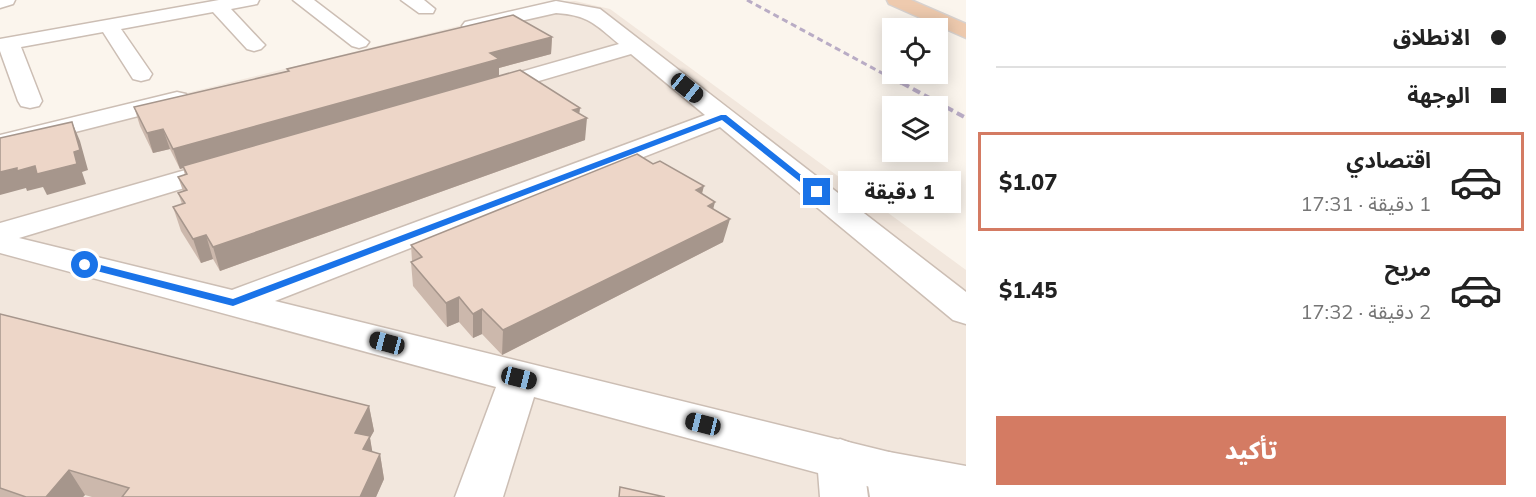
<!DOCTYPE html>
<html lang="ar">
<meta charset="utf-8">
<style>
:root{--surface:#fff;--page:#f6f6f6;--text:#222;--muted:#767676;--line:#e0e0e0;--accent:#d47b63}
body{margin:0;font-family:Mulish,"Noto Sans Arabic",sans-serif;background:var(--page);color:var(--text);direction:rtl;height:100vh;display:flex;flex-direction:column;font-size:22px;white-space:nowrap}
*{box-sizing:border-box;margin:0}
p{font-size:20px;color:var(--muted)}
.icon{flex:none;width:33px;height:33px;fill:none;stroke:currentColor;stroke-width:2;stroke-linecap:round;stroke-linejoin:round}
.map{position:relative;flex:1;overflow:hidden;direction:ltr}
.sheet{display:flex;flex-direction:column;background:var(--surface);width:570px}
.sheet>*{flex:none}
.guide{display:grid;align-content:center;height:132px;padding:0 30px;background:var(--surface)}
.tools{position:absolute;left:882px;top:18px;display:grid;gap:12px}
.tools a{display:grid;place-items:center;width:66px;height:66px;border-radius:0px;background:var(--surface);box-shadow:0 3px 15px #0003;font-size:30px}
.end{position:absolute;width:27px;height:27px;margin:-14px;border:8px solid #1a73e8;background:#fff;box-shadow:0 0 0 3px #fff}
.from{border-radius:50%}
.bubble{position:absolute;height:42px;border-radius:0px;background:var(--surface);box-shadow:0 3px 15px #0003;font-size:20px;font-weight:800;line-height:42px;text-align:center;direction:rtl}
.car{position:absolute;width:18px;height:36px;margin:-18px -9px;border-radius:8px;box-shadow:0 0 4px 2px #0007;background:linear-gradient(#222 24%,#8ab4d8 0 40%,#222 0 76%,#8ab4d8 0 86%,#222 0)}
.guide b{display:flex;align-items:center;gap:21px;height:57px;font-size:22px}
.guide b+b{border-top:2px solid var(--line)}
.guide i{width:15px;height:15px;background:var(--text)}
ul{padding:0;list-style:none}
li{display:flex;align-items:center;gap:18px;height:99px;margin:0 12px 9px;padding:0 18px;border:3px solid transparent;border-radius:0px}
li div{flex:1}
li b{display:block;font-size:22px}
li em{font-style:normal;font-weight:800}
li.on{border-color:var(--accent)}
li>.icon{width:54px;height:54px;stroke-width:1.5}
.action{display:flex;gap:12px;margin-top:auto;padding:12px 30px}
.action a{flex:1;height:69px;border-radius:0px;background:var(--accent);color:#fff;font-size:24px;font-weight:800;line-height:69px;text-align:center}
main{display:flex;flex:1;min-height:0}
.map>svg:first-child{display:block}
.residential{fill:#f2e7dd}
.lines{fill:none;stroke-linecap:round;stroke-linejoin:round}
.minor-casing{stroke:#ccbeb4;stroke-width:3}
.tertiary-casing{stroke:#ccbeb4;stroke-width:3}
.trunk-casing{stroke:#d8d2cf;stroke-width:3}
.minor{fill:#fff;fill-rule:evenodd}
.tertiary{fill:#fff;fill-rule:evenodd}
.trunk{fill:#eecaae;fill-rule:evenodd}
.rail-far1{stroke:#b9acc5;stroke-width:3;stroke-dasharray:6 4;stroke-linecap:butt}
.rail{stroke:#b9acc5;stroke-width:4;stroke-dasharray:8 4.5;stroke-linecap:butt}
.wall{fill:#ccb8ac}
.shaded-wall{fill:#a6968c}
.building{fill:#edd6c8;stroke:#a6968c;stroke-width:1.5}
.route{fill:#1a73e8}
</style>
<main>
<section class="sheet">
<div class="guide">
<b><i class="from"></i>الانطلاق</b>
<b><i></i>الوجهة</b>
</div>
<ul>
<li class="on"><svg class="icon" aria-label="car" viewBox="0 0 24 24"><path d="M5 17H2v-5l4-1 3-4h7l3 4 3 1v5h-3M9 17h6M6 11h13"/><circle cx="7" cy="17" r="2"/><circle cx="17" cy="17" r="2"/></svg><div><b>اقتصادي</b><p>1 دقيقة · 17:31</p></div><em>$1.07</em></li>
<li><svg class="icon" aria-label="car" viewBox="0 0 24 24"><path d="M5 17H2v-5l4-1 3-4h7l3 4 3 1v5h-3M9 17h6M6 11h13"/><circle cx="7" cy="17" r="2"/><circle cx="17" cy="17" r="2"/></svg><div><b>مريح</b><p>2 دقيقة · 17:32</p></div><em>$1.45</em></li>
</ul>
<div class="action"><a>تأكيد</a></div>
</section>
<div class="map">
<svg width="966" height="497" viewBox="0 0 966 497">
<rect width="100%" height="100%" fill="#fbf5ed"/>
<!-- residential -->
<path class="residential" d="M575,1L610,9L966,270V497H0V139L556,2Z"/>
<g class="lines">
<!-- minor casing -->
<g class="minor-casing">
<path id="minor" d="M219,0H259L257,4L231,9L261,41L265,45L261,49L254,51L247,49L213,12L121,29L152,74L149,79L141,81L133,79L103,32L21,47L42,101L39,106L30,108L21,106L18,101L0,51V39Z
M293,0H314L369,42L366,46L359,48L352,46Z
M401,0H424L435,9L433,13H419Z
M556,1L600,9L966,292V324L953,320L720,127L275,301L889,452L966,466V497H912L889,492L534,397L503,497H455L496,387L0,253V223L224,159L234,161L238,167L234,173L19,238L232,290L705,115L631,54L494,94L486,96L478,94L474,89L478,84L619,44C595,24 588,15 556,13L472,32L465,30L462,26L465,22Z
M177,92L186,94L189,99L186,104L0,151V135Z"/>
</g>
<!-- tertiary casing -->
<g class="tertiary-casing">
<path id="tertiary" d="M0,0H15L13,4L0,8Z
M840,439L856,445L863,459L868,497H820L817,459L824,445Z
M889,452L905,458L912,472L918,497H870L866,472L873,458Z"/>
</g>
<!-- trunk casing -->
<g class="trunk-casing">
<path id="trunk" d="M887,0H911L966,24V38L889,4Z"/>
</g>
<!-- minor -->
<use href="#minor" class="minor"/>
<!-- tertiary -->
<use href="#tertiary" class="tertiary"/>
<!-- trunk -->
<use href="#trunk" class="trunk"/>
<!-- rail-far1 -->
<path class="rail-far1" d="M747,0L904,85"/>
<!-- rail -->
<path class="rail" d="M902,83L966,118"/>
</g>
<!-- wall -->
<path class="wall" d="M552,37L551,54L499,68V76L580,108L579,114L585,140L220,271L213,259L201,263L181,231L173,207L182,204L178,193L183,191L178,177L185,175L183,168L180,169L170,149L153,153L140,126L134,107L288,71L287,69Z
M702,194L713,209L723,242L502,355L482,334L473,338L459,322L447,327L413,286L411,262L412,261L411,245Z
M0,314L369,406L374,431L370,438L372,452L380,454L384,479L376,497H92L85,495L83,497H0Z"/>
<!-- shaded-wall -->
<path class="shaded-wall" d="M552,37L551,54L499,68V76L180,169L173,149L490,53Z
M580,108L578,121L587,118L585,140L220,271L213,247Z
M72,122L80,141L88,170L82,172L86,184L47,195L43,187L27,191L26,188L0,195V172L74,152Z
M163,129L170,149L153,153L147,133Z
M704,186L698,209L696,190Z
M715,202L709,225L708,206Z
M730,219L723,242L502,355L503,330Z
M206,235L213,259L201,263L193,239Z
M459,297V322L447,327L446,303Z
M482,309V334L473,338V314Z
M369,406L374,431L370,438L374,461L368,474L355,433Z
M380,454L384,479L376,497H360Z
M69,470L85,495L83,497H46Z"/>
<!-- building -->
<path class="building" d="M513,15L552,37L490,53L499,59L173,149L163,129L147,133L134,107L289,71L287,69Z
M520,70L580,108L573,110L587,118L213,247L206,235L193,239L173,207L185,203L178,193L187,190L178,177L187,174L183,166Z
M72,122L80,150L74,152L77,164L37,174L35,166L17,171V168L0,172V138Z
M637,154L653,164L660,161L704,186L696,190L715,202L708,206L730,219L503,330L482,309L473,314L459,297L446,303L411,262L422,257L411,245Z
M0,314L369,406L355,433L370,436L363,449L380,454L360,497H122L129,488L69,470L46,497H26L0,488Z
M620,487L665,497H619Z"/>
<!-- route -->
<path class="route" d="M721,115H726L820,190V193H814L722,120L233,306L81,267L80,265L85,261L233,299Z"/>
</svg>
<div class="tools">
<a><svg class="icon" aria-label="locate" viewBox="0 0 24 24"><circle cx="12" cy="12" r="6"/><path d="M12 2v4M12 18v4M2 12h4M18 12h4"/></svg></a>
<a><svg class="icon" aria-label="layers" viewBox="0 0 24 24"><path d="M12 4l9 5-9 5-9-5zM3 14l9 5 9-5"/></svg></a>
</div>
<i class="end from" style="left:85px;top:265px"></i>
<i class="end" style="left:817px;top:192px"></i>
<div class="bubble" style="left:838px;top:171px;width:123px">1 دقيقة</div>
<i class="car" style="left:687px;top:88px;rotate:129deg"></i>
<i class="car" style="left:387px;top:343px;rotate:285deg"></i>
<i class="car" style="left:519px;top:378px;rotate:104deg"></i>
<i class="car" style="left:703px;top:424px;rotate:284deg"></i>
</div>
</main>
